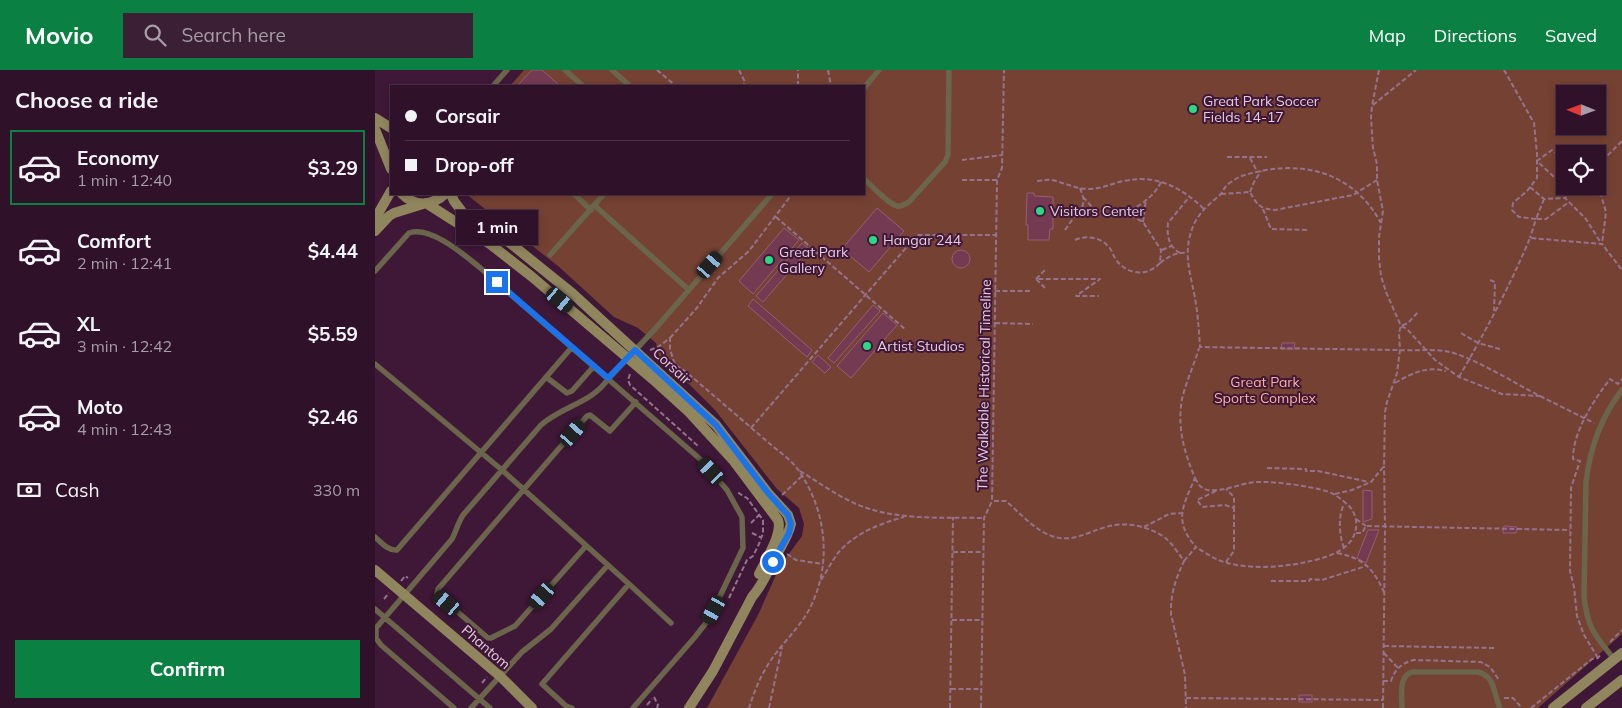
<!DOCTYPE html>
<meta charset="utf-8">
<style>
:root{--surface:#2f1129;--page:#3b1f35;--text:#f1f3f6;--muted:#a79da8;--line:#4a3146;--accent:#0b8043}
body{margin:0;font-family:Mulish,sans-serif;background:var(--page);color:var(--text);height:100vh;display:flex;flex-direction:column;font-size:19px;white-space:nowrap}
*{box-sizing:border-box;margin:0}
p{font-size:16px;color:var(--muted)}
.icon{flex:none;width:28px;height:28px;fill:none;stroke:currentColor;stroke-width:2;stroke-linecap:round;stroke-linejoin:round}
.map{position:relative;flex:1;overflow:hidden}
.panel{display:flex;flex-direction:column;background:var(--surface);width:375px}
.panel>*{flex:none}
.top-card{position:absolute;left:15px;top:15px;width:475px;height:110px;border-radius:0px;box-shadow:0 2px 8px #0003,0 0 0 1px var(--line);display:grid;align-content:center;height:110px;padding:0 15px;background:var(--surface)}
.needle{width:32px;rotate:271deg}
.buttons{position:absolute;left:1181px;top:15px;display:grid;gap:10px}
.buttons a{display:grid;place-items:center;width:50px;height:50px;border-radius:0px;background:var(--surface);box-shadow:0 2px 8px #0003,0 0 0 1px var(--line);font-size:25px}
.end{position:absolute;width:22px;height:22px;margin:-11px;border:6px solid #1a73e8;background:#fff;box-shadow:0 0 0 2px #fff}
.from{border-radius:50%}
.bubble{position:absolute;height:35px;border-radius:0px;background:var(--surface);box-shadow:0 2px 8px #0003,0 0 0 1px var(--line);font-size:16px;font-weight:700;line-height:35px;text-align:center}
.car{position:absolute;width:15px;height:30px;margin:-15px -8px;border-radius:6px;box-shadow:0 0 4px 1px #0007;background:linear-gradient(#222 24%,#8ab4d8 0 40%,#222 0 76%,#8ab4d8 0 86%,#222 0)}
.top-card b{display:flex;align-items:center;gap:18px;height:48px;font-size:19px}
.top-card b+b{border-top:1px solid var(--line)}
.top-card i{width:12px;height:12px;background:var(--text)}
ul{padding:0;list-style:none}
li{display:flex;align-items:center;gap:15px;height:75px;margin:0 10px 8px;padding:0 5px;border:2px solid transparent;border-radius:0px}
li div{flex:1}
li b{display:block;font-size:19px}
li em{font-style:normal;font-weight:700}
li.on{border-color:var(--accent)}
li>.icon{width:45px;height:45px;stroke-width:1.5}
h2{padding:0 15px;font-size:22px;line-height:60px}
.pay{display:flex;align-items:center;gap:12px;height:55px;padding:0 15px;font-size:19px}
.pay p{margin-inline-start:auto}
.action{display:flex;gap:10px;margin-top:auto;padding:10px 15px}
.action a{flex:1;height:58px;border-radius:0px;background:var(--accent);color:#fff;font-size:20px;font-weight:700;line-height:58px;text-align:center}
header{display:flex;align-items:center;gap:30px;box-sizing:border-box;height:70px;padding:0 25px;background:var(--accent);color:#fff}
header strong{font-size:24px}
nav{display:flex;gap:28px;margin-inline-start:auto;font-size:18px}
.search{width:350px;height:45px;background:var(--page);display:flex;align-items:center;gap:12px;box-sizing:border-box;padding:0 18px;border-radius:0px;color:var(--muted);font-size:19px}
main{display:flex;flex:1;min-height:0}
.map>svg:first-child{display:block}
.green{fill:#754133;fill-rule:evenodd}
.building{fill:#743a51;stroke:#975f74}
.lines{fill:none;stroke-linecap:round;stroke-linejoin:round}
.path{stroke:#94738c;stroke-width:2;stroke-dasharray:5 2.5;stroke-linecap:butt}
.lane{stroke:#6b654c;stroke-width:5.5}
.secondary{stroke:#90865e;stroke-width:10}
.route{stroke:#1a73e8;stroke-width:6}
.poi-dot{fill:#2bd884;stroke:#3f1737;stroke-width:2}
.labels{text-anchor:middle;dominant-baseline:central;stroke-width:4;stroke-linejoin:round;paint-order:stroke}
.poi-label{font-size:14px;fill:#e5cbde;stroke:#3f1737;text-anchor:start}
.street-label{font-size:14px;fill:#e5cbde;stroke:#3f1737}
.park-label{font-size:14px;fill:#fab09c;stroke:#3f1737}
</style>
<header>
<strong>Movio</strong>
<div class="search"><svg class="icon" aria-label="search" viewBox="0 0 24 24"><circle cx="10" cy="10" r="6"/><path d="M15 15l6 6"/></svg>Search here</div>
<nav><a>Map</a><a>Directions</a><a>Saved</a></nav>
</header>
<main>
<section class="panel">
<h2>Choose a ride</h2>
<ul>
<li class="on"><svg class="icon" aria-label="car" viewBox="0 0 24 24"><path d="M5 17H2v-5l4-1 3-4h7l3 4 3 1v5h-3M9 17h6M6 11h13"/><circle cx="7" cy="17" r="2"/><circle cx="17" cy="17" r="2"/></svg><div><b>Economy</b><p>1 min · 12:40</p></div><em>$3.29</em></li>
<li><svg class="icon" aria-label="car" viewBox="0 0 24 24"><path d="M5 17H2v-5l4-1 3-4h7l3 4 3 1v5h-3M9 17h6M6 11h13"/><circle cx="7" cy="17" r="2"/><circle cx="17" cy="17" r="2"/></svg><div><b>Comfort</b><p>2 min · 12:41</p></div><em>$4.44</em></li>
<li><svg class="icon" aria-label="car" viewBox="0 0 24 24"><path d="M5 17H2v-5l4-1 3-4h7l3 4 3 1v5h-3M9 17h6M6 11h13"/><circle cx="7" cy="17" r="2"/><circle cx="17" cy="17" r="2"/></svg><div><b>XL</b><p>3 min · 12:42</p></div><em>$5.59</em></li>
<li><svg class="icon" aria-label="car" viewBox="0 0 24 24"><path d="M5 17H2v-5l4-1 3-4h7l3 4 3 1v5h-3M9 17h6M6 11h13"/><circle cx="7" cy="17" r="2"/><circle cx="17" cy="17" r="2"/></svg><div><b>Moto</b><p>4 min · 12:43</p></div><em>$2.46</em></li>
</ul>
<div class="pay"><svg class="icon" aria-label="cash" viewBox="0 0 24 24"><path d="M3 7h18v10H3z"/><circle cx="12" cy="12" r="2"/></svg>Cash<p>330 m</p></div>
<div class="action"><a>Confirm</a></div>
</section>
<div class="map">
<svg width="1247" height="638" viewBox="0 0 1247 638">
<rect width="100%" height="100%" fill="#3f1737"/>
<!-- green -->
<path class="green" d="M149,0H1247V564L1163,638H332L383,545L405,496L427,466L429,454L424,438L402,419L340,340L309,309L285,290L281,273L263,258L239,247L183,196L91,124H489V16H135ZM1190,24H1222V56H1190ZM1190,84H1222V116H1190Z"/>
<!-- building -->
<path class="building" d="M157,0H167L185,16H147L144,14Z
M652,123H659V126L678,127V159H675L674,170H653V155H651Z
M502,138L529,161L494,202L467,179Z
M409,158L424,170L378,224L364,211Z
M427,173L434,179L388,232L381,226Z
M577 189a9 9 0 1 1 18 0a9 9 0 1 1-18 0Z
M378,229L437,280L432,287L373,236Z
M498,235L505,241L459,293L453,288Z
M508,243L522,255L476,308L462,296Z
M907,273H920L919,279H906Z
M443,285L456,297L450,303L437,292Z
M988,420L997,421V449L988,452Z
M1129,456L1142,457L1141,463H1128Z
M993,460H1004L991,493L982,488Z
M924,625H937V632H924Z"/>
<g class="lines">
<!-- path -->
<path class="path" d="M282,0L301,16
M364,0L370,12L368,16
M453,0L456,16
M1004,0L997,36L996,48L998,78L1002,94V110L1008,141L1004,167V188L1006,206L1011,222L1026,256L1032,259L1060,290L1084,307L1127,324L1165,326C1141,314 1095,285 1070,281C1054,279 1037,281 1020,280L825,277C824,261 823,245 820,228C815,201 807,182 819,154C825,142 834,134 844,126C849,121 849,116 856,112C867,104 878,103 891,100C940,92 982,109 1006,153
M1129,0L1159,53L1162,84V108L1152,121L1138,133L1137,140L1144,147L1161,149L1155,168
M423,16V0
M998,35L1041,0
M852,87H892
M875,88L882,101
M1190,89L1177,80L1162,91L1196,123
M587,90L627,85
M1222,96L1247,71
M587,110H622
M662,111C668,111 672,109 677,110C690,113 701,119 715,119C727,119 737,113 749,111C781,104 806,117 829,139
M1202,116L1190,128L1211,149L1226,173
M1202,116L1226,125L1231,142L1227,174
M1155,117L1169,129L1190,128
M705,118L709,130L706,142
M875,122L879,112L886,101
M846,124L875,122C882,135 885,139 900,140L978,125L1002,110
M708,127L718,138
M1169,129L1161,149H1171L1194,132
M888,139L896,159L934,160
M401,147L531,260
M768,152L771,129
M690,160C695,153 700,144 709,140C718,136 726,142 735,143C755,145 778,129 786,112
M700,170C711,165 725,167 733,176C737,180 738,185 741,190C753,205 772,207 785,193L786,180L768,152L749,142
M787,180L796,176
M805,183C793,176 792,166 793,153L815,126
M785,193C794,186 801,182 812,183
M661,209L670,200
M1115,210L1120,212L1119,241
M670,218L661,209H725L701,226H724
M620,221H655
M620,253L658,254
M1086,263L1103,273L1125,279
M295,268L321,239L343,208L374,181L417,124
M275,280L283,277L295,268V279L300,295L310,301C338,325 366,349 394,373C404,382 417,390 424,401C452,442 457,494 435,538C424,559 406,574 394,593C385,607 379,622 374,638
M255,304L253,310L255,315L323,376
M1084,307C1110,262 1135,216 1155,168L1227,174L1247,200
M1020,313C1038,303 1050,296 1071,301
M1165,326L1219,353
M376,358L542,165H621
M892,398L931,399V401H943L994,412
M425,401C443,412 461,425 481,434C521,451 566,447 609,448
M820,408C823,414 826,419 833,420C850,422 865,413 882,412C897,411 949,417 960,425C965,428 971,433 975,437C980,443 982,451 981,458C978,481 950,488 931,492C905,498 865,500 841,489C834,485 827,481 821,477
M841,421L822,430L827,437L850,435L859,438V427L851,419
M960,424L977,420L996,412L1009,396L1010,342L1012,332L1022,303L1025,280L1024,263L1026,256L1033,253L1044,241
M407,425L427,406
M619,431H631C645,443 661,462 680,467C700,472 712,462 731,457C750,451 773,456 789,467C797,473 803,483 809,491C801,508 795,525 796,544L810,605L811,638
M981,449L991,456
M376,453L385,444
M769,457L794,444L808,443
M377,463L387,468
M981,463H987L991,456L1195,460
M969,478C964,465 963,446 969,434
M578,482H608
M962,483C988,488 998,498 1009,522
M412,484L421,490L448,494
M809,491L821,477C798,451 808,436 820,408C809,382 802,357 807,329C811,312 819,295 824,278
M851,492L859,481V438
M446,510C452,501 457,491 463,483C480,463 504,454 529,447
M26,511L30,506L33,508
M896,511H934L935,509L947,510L988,497L991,494
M354,528L372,490L378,486L384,474L388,463V450L372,428L365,424L362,421
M9,529L14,523
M577,550H607
M1235,572L1247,560
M1009,576L1120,578
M1009,583L1023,598
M1223,588L1209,565L1202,546L1199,517L1195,501L1196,418L1205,391L1198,389C1198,361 1219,330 1235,309L1243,314L1247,309
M1008,611H1016C1020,599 1026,594 1038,590L1106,592L1115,597L1124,610
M107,613L112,607
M576,619H606
M279,627L283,635L282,638
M811,628L1008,630
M1129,628H1138L1147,638
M272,635L277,629
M394,638L407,577
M575,638L578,447
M606,638L609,448L617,431L622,110L627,98L629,0
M1008,638L1010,457L1009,396
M1156,638L1217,589L1223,588L1226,584"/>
<!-- lane -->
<path class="lane" d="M190,0L208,16
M237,0L255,16
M118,16L132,0
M489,18L504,0
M489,109C496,115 513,134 522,136C526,137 530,134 534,132L570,92L573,85L574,0
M199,124L216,140
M219,135L314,220
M175,185L229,124
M0,201L34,163C55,156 87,183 103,196L233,309C217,333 187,336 166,355L88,445C83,453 81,461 77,469L1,558V568L6,575L79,638
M0,294L127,400L254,514
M171,307L192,323L197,321L219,296
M0,467C6,472 13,481 22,480L197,277
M211,476L140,556L116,568H113L64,526L62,523L63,519L212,346L215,345L235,361L261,332
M0,539L115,638
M1239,589C1220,565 1213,560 1209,527L1211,412C1215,378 1226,347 1247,320
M96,638L147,582L176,559L233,495
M197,638L191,636L167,614L254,514L296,553
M258,638L320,567L334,549L368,478L367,447L352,420L325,389L233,309L280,259L397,124
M1027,638C1027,625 1023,607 1037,602H1103C1121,607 1118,623 1125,638"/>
<!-- secondary -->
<path class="secondary" d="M0,48L16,58
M0,59L16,99
M27,124C40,137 57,136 70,124
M76,124L79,131L88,143L101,155L116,161L135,173L197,223L341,355L393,423L413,445L416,454C413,466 407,475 401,486C393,500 388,515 377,527L338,601L314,638
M51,133L115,174L156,206L282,313L314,342L358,390L403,450C408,464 390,491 384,504
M0,149L16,121
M0,161L14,146L19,143L48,134
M0,500L126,607L157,638
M1178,638L1247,583
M1211,638L1247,610"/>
</g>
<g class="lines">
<!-- route -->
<path class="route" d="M122,212L233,308L260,280L341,355L393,423L413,445L416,454L414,463L398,492"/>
</g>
<!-- markers -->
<g class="poi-dot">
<circle cx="818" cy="39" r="5"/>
<circle cx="665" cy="141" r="5"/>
<circle cx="498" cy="170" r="5"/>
<circle cx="394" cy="190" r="5"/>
<circle cx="492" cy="276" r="5"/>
</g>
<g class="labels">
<!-- poi labels -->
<g class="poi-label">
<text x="828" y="31">Great Park Soccer<tspan x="828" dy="16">Fields 14-17</tspan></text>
<text x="675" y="141">Visitors Center</text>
<text x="508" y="170">Hangar 244</text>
<text x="404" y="182">Great Park<tspan x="404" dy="16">Gallery</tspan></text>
<text x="502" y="276">Artist Studios</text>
</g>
<!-- street labels -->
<g class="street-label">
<text transform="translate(297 296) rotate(43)">Corsair</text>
<text transform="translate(609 315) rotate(-89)">The Walkable Historical Timeline</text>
<text transform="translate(111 577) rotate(41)">Phantom</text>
</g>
<!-- park labels -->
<g class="park-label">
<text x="890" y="312">Great Park<tspan x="890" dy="16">Sports Complex</tspan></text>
</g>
</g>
</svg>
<div class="buttons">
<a><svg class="needle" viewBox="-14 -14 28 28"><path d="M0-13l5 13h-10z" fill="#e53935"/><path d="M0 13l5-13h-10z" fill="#a79da8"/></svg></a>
<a><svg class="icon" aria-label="locate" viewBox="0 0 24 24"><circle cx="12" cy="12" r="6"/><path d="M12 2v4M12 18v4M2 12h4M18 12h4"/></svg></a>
</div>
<i class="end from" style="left:398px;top:492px"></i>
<i class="end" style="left:122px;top:212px"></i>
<div class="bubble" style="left:81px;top:140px;width:82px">1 min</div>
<i class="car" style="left:335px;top:195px;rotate:41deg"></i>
<i class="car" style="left:185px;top:230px;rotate:130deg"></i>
<i class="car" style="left:198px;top:363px;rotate:41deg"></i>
<i class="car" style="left:336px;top:401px;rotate:317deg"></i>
<i class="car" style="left:167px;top:526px;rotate:221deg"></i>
<i class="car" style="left:72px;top:533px;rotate:310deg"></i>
<i class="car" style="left:339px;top:540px;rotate:209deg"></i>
<div class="top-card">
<b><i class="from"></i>Corsair</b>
<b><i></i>Drop-off</b>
</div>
</div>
</main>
